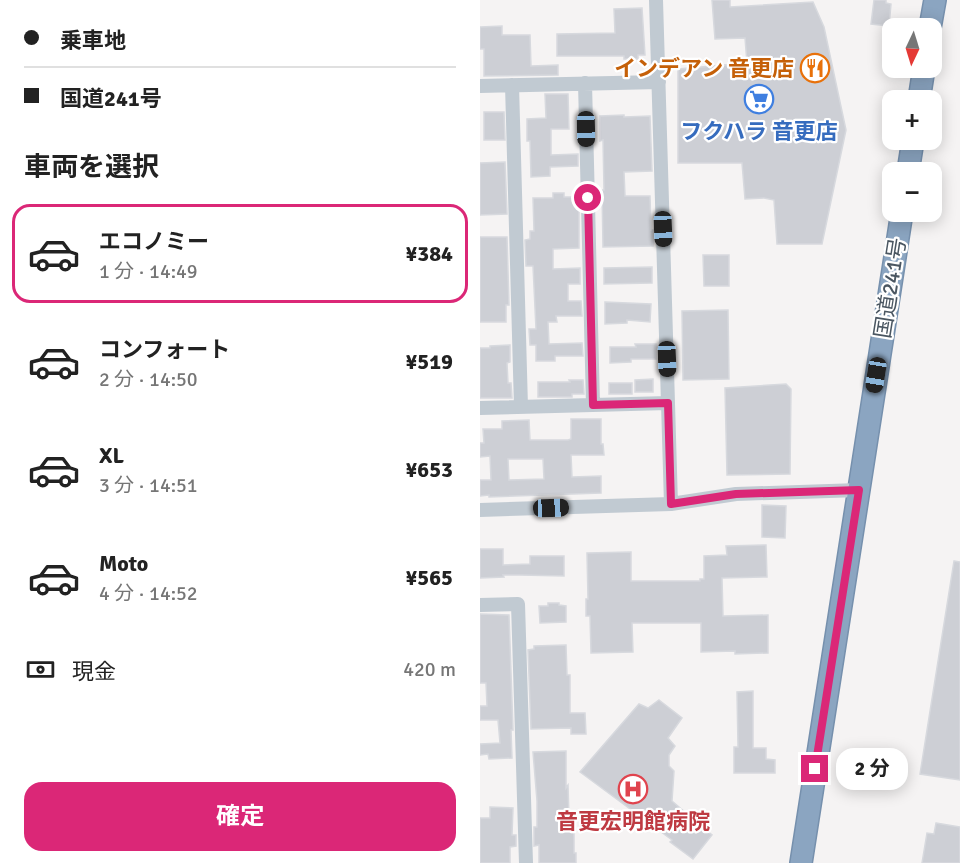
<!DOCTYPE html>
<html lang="ja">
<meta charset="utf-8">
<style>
:root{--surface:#fff;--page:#f2f2f2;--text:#222;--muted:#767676;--line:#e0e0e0;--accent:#db2777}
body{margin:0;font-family:Signika,"Noto Sans JP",sans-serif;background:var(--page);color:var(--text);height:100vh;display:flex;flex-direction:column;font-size:22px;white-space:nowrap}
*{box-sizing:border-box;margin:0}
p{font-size:20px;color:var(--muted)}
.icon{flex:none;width:33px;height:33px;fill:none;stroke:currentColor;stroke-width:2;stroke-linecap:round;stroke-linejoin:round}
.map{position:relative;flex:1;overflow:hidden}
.details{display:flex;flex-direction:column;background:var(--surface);width:480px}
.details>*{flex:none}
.guide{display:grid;align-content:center;height:132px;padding:0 24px;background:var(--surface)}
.needle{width:39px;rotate:184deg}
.fabs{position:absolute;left:402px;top:18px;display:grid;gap:12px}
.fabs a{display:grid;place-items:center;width:60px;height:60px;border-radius:12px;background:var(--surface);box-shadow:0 3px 15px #0003;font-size:30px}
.end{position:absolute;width:27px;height:27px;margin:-14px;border:8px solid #db2777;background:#fff;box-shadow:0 0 0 3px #fff}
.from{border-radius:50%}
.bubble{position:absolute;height:42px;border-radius:18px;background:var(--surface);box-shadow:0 3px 15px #0003;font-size:20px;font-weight:700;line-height:42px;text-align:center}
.car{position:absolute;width:18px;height:36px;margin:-18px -9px;border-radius:8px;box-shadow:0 0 4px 2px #0007;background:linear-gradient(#222 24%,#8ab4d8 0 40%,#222 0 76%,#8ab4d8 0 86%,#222 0)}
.guide b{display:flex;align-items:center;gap:21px;height:57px;font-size:22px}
.guide b+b{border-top:2px solid var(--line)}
.guide i{width:15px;height:15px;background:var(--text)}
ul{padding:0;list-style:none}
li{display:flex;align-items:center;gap:18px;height:99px;margin:0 12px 9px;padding:0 12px;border:3px solid transparent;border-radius:18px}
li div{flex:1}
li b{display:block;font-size:22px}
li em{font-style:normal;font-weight:700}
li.selected{border-color:var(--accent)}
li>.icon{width:54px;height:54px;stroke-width:1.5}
h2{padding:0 24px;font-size:27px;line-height:72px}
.pay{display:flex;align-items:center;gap:15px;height:66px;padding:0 24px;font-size:22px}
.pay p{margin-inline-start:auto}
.button{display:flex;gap:12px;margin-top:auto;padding:12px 24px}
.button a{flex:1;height:69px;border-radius:18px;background:var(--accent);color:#fff;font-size:24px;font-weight:700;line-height:69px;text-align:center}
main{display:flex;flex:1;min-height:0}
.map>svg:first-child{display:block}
.building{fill:#cdcfd5;stroke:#d7d9de;stroke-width:1.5;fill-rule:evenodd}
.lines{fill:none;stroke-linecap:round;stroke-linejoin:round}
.highway-casing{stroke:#7690ad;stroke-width:24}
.minor{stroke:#c1cad2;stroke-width:14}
.highway{stroke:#8ba5c1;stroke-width:21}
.route{stroke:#db2777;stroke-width:8}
.labels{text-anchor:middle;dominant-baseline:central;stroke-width:4.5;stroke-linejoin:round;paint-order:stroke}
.food-label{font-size:22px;font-weight:bold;fill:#c56008;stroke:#fff;text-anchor:end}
.shop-label{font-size:22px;font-weight:bold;fill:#366cbe;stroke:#fff}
.street-label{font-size:22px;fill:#4a5661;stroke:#fff}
.health-label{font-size:22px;font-weight:bold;fill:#be3a42;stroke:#fff}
</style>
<main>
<section class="details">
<div class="guide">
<b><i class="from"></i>乗車地</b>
<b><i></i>国道241号</b>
</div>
<h2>車両を選択</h2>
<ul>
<li class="selected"><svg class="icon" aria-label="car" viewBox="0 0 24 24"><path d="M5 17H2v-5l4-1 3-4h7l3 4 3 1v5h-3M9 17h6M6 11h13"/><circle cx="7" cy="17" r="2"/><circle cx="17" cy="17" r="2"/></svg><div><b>エコノミー</b><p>1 分 · 14:49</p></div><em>¥384</em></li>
<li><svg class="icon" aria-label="car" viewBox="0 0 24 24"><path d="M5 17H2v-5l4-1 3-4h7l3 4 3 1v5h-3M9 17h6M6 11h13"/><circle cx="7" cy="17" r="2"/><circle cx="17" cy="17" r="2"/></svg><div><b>コンフォート</b><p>2 分 · 14:50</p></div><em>¥519</em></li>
<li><svg class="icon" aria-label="car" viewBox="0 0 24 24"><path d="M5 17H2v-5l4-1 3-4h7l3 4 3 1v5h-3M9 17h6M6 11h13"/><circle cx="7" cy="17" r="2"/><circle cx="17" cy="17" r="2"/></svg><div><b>XL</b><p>3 分 · 14:51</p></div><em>¥653</em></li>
<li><svg class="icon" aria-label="car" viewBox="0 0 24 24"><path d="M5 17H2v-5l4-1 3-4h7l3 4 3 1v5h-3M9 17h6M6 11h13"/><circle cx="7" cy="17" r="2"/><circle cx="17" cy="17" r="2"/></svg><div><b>Moto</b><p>4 分 · 14:52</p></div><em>¥565</em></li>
</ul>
<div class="pay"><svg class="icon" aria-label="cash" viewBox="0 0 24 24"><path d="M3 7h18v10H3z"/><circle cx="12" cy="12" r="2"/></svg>現金<p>420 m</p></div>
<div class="button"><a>確定</a></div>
</section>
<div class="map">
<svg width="480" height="863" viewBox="0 0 480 863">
<rect width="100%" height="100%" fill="#f5f3f3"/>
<!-- building -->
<path class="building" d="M232,0H250V7L333,2L344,27L366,130L342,244H297L294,200L284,198L265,199L262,163H198V69L267,63L265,38L235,39Z
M394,0H406V3L411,4L409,26L391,24Z
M162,8L165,55H158V59H144V56H77V34L135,33L134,9Z
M22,26V35H50L51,66L78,65V75L4,76V49H0V27Z
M65,94H88L89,129H71V155L98,154V166L70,167V176L51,177L50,141H47V119L66,118Z
M4,112H24L25,140H4Z
M144,115V117L170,116L172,171L144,172L145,196H170L171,230H173V246L123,247L122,190H124L123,140L120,141V116Z
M25,162L27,214L0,215V163Z
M73,193H84V197H99V248L73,249V269L100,268V284H88V301H101L102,316H76L77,322H68L69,344L102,343L103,356H75V361H56V345H50L49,329H56L53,266H46L45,240L50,239V231H54L53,198H73Z
M0,237H27L29,305H26V322H0Z
M223,255H249V286H224Z
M172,267V283L124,284V268Z
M125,302L171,304L170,322L147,320V323L125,324Z
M248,310L249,379L203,380L202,311Z
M155,344H176V359H151V362L130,363V347H156Z
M30,345V362L27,363L28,383H31L32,398H0V348H10V346Z
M173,379V392H155V380Z
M89,380H103L104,394H92V397H58V382H90Z
M129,383H152V394H129Z
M306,384L311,389L310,474L247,475L245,388Z
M91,419H121V444H123L124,455H91L92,477L121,476V493L9,497V495L0,496V480H11L10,456L0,457V443H4L3,429H22V421L49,420L50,440H88L91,439ZM28,459H63L64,479L29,480Z
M282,505L306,506L305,538L282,537Z
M286,545L287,577L242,578L243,616L288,615V653L255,654V651L221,652V623H152L153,652L111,653L110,616H106V599H108L107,553L151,552V581H220V579H224V556L247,555L246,546Z
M0,549H23V565L50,564V556H84V576L40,575H23L24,577L0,578Z
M474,561L480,562V780L440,774Z
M68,603H79V605L86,606V622L60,623L59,606H68Z
M0,614L29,615L33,730H31L32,758L9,759L8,754L0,755V744L20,743L18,720H0V706H7L6,683H0Z
M86,645L87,675H90V713H105L106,734H91V728L51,729L48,650L54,649V646Z
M273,691V748H286V759L295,760V773H254V747H258L257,692Z
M179,700L202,718L188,738L195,746L189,755V766L194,771L192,801L206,813L205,814L232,835L213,859L190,842L192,840L100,772L159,704L168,708Z
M86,751V788L88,785L89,818H94V853H96V863H59V845L54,846V827H57V801L53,752Z
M10,807L33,808L32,835H36V846L30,847V863H0V818H10Z
M456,823L480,827V863H442L447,833L454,834Z"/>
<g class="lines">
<!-- highway casing -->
<g class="highway-casing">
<path id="highway" d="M450,28L455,0
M439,100L444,68
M428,172L433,140
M321,863L422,212"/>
</g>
<!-- minor -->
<path class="minor" d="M176,0L191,504
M105,83L113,405
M32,85L41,407
M0,86L179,82
M0,408L188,403
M0,510L191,504L256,494L379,490
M0,605L38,604L46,863"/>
<!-- highway -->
<use href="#highway" class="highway"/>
</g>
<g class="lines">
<!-- route -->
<path class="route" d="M108,198L113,405L188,403L191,504L256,494L379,490L335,769"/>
</g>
<!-- icons -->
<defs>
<g id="restaurant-ring" transform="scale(1.5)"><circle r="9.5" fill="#fff" stroke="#e8710a" stroke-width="1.5"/><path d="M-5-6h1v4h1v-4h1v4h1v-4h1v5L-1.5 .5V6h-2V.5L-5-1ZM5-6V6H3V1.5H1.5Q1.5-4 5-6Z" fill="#e8710a"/></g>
<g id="supermarket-ring" transform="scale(1.5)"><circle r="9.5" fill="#fff" stroke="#3f7fe0" stroke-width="1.5"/><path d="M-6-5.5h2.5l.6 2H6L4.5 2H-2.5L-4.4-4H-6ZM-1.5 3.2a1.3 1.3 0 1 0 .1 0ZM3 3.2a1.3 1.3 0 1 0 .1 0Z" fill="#3f7fe0"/></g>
<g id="hospital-ring" transform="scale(1.5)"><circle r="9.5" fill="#fff" stroke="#e0444e" stroke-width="1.5"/><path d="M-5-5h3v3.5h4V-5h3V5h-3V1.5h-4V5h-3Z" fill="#e0444e"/></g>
</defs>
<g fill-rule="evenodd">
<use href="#restaurant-ring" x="335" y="68"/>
<use href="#supermarket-ring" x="279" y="99"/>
<use href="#hospital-ring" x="153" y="789"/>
</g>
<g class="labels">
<!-- food labels -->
<g class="food-label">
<text x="314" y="68">インデアン 音更店</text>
</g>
<!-- shop labels -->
<g class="shop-label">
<text x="279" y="131">フクハラ 音更店</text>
</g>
<!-- street labels -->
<g class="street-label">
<text transform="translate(410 288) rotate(-81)">国道241号</text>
</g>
<!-- health labels -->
<g class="health-label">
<text x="153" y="821">音更宏明館病院</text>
</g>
</g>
</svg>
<div class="fabs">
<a><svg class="needle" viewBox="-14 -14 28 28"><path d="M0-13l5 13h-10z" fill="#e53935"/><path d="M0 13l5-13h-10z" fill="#767676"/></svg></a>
<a>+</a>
<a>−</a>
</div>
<i class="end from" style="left:108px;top:198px"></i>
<i class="end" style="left:335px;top:769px"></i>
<div class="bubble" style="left:356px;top:748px;width:72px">2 分</div>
<i class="car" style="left:106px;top:129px;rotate:179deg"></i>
<i class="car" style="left:183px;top:229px;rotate:178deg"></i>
<i class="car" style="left:187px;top:359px;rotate:178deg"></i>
<i class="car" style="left:396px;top:375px;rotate:189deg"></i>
<i class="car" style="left:71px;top:508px;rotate:88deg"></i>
</div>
</main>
